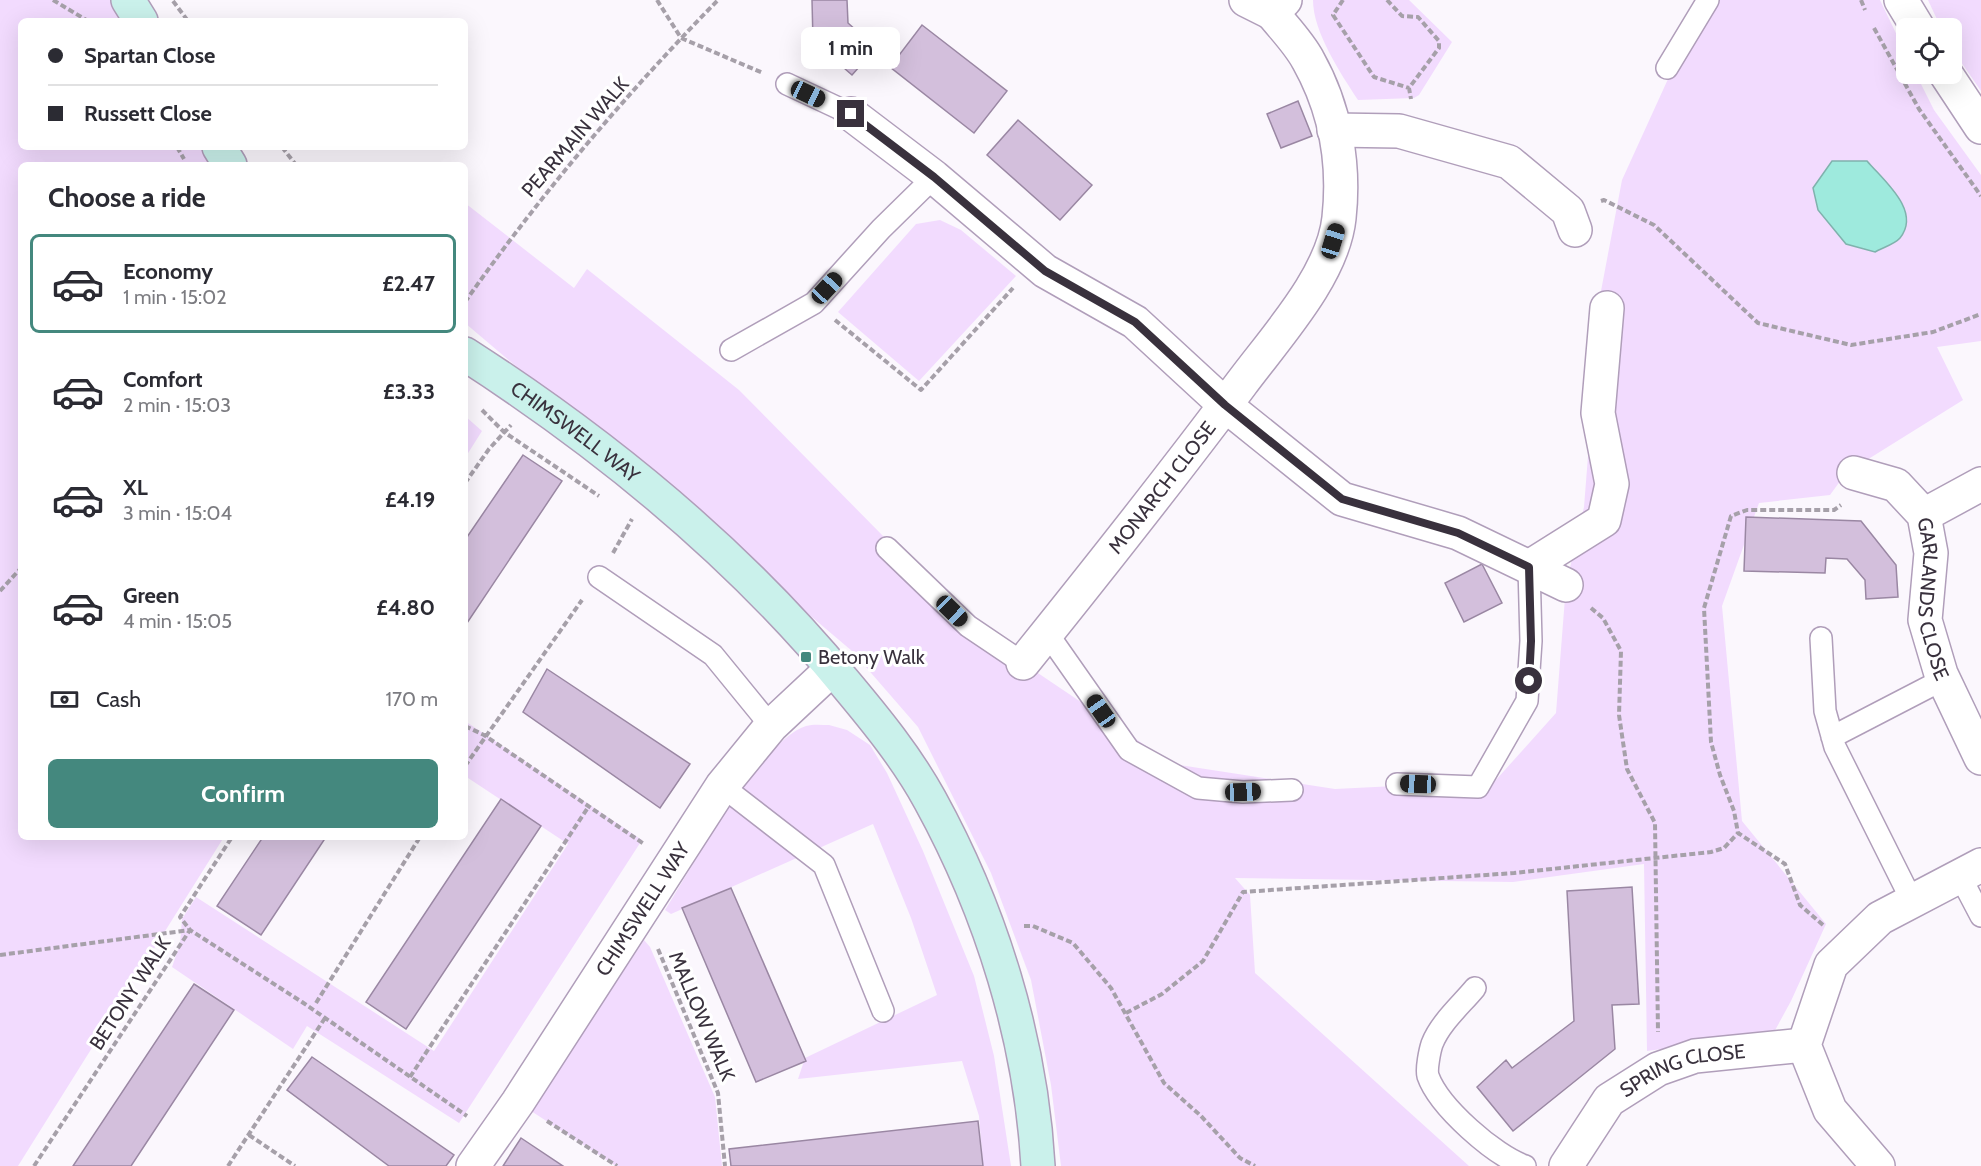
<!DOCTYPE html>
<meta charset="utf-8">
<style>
:root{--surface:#fff;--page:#f2f2f3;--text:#2b2b33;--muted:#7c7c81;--line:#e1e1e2;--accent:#44887e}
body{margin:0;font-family:Cabin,sans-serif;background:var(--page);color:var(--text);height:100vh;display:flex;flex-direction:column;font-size:22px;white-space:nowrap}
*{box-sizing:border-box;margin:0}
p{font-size:20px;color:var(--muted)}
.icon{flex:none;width:33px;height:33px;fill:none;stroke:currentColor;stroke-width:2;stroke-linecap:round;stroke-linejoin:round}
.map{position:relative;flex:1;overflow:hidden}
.sheet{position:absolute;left:18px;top:162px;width:450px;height:678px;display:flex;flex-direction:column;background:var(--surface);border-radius:9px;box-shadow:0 6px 24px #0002}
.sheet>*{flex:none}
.hud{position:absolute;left:18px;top:18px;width:450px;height:132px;border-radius:9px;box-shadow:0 6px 24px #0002;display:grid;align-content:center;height:132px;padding:0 30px;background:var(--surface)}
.tools{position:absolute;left:1896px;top:18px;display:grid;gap:12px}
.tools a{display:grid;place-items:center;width:66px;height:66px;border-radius:9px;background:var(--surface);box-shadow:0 6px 24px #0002;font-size:30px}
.end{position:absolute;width:27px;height:27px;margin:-14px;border:8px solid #39313d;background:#fff;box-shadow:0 0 0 3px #fff}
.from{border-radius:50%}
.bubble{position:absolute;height:42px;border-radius:9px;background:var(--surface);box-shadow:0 6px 24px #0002;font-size:20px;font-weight:700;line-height:42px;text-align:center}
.car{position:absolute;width:18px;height:36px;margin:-18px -9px;border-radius:8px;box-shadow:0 0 4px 2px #0007;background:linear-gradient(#222 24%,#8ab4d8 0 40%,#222 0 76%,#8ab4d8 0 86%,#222 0)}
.hud b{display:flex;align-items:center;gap:21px;height:57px;font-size:22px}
.hud b+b{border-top:2px solid var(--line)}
.hud i{width:15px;height:15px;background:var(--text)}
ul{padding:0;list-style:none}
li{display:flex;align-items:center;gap:18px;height:99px;margin:0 12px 9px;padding:0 18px;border:3px solid transparent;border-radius:9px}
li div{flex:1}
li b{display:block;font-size:22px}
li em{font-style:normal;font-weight:700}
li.selected{border-color:var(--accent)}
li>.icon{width:54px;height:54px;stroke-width:1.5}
h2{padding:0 30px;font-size:27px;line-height:72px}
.pay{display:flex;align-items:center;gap:15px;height:66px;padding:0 30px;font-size:22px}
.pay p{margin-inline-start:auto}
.action{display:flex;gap:12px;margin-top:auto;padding:12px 30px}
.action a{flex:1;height:69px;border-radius:9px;background:var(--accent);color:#fff;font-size:24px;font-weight:700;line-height:69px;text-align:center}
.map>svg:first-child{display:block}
.green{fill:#f2dbfe}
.water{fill:#9eeadd;stroke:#80b2ad;stroke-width:1.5}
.building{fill:#d3bfdc;stroke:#9a87a3;stroke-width:1.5}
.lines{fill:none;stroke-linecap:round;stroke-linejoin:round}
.lane-casing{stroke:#b09eba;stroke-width:24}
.street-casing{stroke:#b09eba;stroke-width:36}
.secondary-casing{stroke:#b09eba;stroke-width:36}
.path{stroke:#a6a0a9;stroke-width:4;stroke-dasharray:6 3;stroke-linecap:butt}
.lane{stroke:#fff;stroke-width:21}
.street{stroke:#fff;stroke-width:33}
.secondary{stroke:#caf1eb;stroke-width:33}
.route{stroke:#39313d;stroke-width:8}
.poi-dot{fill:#44887e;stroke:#fff;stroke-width:2}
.labels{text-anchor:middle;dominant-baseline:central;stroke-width:6;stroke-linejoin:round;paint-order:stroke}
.street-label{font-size:20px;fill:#39313d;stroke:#fff}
.poi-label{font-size:20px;fill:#39313d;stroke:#fff;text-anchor:start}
</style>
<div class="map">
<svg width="1981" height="1166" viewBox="0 0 1981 1166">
<rect width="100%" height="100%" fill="#fbf7fd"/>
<!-- green -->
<path class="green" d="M0,0H128L139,21H21V147H204L213,165H21V837H224L18,1166H0Z
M1313,0H1409L1452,42L1419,95L1414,98L1358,100C1341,74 1313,32 1313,0Z
M1704,0H1880L1906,54V74H1916L1934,110L1981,175V341L1937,347L1963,400L1846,473L1830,495L1759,503L1722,606L1742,821L1826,924L1791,1001L1773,1034L1647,1051L1644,864L1513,882L1235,878L1250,895L1255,973L1469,1166H1061L1051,1085L1031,980L991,873L918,727L852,651L465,323V203L574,288L587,269L739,390L886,539L1023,663L1173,764L1335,789L1495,781L1556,713L1566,585L1584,507L1601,291L1622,180Z
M1928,0H1981V91L1952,49V28H1941Z
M940,220L961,230L1016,276L919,381L838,312L916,224Z
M465,416L482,431L465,458Z
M465,721L642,840L459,1123L307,1026L293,1049L172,967L180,944L182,919L196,897L434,1051L568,844L465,776Z
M829,725L847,730L870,745L887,773L923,851L974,976L994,1056L1011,1166H983L979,1116L962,1061L798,1079L805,1058L937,995L911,918L873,824L671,914L665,910C692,868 761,740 806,726C813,724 822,725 829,725Z
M644,940L650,947L715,1097L722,1166H616L531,1111Z"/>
<!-- water -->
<path class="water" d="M1832,161H1867C1883,180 1922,211 1900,238C1895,244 1882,248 1875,252L1846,244L1818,210L1813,188Z"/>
<!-- building -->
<path class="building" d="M812,0H847L848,23L876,48L852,75L813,41Z
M922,25L1007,91L974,133L890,67Z
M1298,101L1312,136L1281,148L1267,114Z
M1018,120L1092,185L1060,220L987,155Z
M523,455L562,481L465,626V540Z
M1746,517L1861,521L1896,565L1898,597L1866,599L1865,580L1847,559L1826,558L1825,573L1744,571Z
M1482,564L1502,603L1464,622L1445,583Z
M547,669L690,764L660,808L523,712Z
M501,799L541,826L406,1029L366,1002Z
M263,837H326L261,935L217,906Z
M1632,887L1639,1004L1612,1005L1615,1049L1513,1131L1477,1087L1506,1060L1512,1068L1574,1021L1567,891Z
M731,888L806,1061L756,1082L682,908Z
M194,984L234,1010L131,1166H73Z
M312,1057L454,1155L446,1166H389L287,1090Z
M978,1121L983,1166H731L729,1149Z
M521,1138L563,1166H503Z"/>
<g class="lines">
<!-- lane casing -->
<g class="lane-casing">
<path id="lane" d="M1667,68L1708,0
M787,84L851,114
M731,350L814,303L881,229L934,177
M887,548L968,626L1023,663
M599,577L713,655L771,726
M1047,633L1129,750L1198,788L1243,792L1292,790
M1821,638L1825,711L1835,747L1912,901
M1832,737L1944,679
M1397,784L1478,787L1527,701L1531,641L1529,567
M722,786L824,865L883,1011
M1960,876L1981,916
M1475,988C1461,1005 1440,1023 1432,1044C1430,1050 1426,1069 1428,1076C1439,1107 1495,1156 1525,1166"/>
</g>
<!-- street casing -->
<g class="street-casing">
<g id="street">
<path d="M1246,0L1272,13L1285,0"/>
<path d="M1901,0L1918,28"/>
<path d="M1946,74L1981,127"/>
<path d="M851,114L934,177L1045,271L1135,322L1225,405L1342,499L1458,533L1566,585"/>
<path d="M1334,130L1399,131L1509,162L1568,211L1575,230"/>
<path id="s1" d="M1854,473L1896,485L1924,515L1931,553L1925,620L1941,674L1981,758"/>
<path d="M1924,515L1981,484"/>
<path d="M1529,567L1604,520L1612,484L1598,413L1607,308"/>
<path id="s2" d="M1023,663C1097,571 1170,479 1241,384C1275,338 1333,276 1339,218C1345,163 1335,108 1308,60C1299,43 1284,28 1272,13"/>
<path id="s3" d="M473,1166L518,1102L722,786L771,726L833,668"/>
<path id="s4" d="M1566,1166L1609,1100L1658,1069L1695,1056L1804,1045"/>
<path d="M1878,1166L1830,1110L1804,1045L1831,965L1880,918L1981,865"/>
</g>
</g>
<!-- secondary casing -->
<g class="secondary-casing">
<g id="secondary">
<path d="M128,0L141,21"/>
<path d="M219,147L230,165"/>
<path id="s5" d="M465,354C606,445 738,553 845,683C876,720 907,758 930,800C991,911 1031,1039 1038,1166"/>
</g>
</g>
<!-- path -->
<path class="path" d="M53,0L88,21
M657,0L681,38L763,73
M1343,0L1333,15L1374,77L1409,88
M1387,0L1402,16L1418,17L1439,41V48L1409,88L1411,99
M1861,0L1865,10
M173,1L188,21
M1874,28L1919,109L1981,196
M177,147L184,159
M282,147L296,165
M1601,201L1604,200L1654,225L1758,323L1851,345L1933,332L1981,314
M465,302C540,195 626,94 718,0
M835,320L921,390L1013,288
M482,410L504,432L599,496
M465,483L489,449L511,425
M613,553L632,519
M0,591L21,568
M1591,608L1603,618L1621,651L1619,715L1627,769L1655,823L1658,1032
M465,726L484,735L644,844
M465,766L582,600
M1823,925L1800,905L1785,864L1738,833L1734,811L1720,775L1711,742L1704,608L1731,516L1747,510H1834L1841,505
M1024,926H1033L1073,943L1111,988L1164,1083L1200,1115L1240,1158L1255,1166
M658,949L718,1093L725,1166
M0,955L190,930L302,1002L467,1116
M316,1003L420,837
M1126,1013L1162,994L1203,961L1243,892L1514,873L1711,852L1724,848L1738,833
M410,1077L589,806
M547,1121L617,1166
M249,1135L295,1166
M34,1166L190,930L180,917L232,837
M228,1166L325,1018"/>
<!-- lane -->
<use href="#lane" class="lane"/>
<!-- street -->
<use href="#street" class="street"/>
<!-- secondary -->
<use href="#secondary" class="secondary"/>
</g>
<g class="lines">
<!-- route -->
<path class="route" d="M851,114L934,177L1045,271L1135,322L1225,405L1342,499L1458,533L1529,567L1531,641L1529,681"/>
</g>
<!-- markers -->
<rect class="poi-dot" x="800" y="651" width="12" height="12" rx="3"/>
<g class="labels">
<!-- street labels -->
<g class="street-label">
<text transform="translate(575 137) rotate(-49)">PEARMAIN WALK</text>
<text stroke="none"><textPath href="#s5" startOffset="135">CHIMSWELL WAY</textPath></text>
<text stroke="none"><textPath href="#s2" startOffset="224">MONARCH CLOSE</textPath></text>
<text stroke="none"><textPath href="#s1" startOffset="170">GARLANDS CLOSE</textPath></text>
<text stroke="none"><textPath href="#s3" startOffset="308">CHIMSWELL WAY</textPath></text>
<text transform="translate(130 993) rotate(-57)">BETONY WALK</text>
<text transform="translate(702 1016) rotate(67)">MALLOW WALK</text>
<text stroke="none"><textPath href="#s4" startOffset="160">SPRING CLOSE</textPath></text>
</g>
<!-- poi labels -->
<g class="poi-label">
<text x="818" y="657">Betony Walk</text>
</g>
</g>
</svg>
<div class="tools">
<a><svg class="icon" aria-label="locate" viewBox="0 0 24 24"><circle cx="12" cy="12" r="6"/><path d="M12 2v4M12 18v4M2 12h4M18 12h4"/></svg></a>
</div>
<i class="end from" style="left:1529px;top:681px"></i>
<i class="end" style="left:851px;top:114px"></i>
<div class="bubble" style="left:801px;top:27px;width:99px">1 min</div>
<i class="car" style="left:808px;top:94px;rotate:115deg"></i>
<i class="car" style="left:1333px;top:241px;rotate:17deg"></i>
<i class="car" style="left:827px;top:288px;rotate:43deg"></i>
<i class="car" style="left:952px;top:611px;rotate:134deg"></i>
<i class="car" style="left:1101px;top:711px;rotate:325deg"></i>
<i class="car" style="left:1418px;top:784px;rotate:272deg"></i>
<i class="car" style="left:1243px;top:792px;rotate:88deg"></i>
<div class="hud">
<b><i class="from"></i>Spartan Close</b>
<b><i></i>Russett Close</b>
</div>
<section class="sheet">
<h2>Choose a ride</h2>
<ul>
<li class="selected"><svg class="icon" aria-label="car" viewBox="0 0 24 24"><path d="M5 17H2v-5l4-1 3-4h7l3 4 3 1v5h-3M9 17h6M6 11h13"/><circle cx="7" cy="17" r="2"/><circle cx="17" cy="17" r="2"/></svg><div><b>Economy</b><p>1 min · 15:02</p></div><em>£2.47</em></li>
<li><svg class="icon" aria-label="car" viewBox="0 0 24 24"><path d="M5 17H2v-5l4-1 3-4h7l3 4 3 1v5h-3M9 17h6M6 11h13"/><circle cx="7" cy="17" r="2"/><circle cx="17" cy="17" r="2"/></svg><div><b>Comfort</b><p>2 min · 15:03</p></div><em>£3.33</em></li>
<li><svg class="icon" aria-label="car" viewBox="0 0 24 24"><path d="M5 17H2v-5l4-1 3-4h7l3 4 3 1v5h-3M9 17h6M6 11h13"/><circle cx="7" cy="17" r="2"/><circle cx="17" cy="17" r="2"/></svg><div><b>XL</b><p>3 min · 15:04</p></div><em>£4.19</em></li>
<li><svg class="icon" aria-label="car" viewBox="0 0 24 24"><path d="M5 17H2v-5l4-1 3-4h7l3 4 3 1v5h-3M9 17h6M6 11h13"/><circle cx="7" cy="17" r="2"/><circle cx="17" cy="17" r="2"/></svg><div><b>Green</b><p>4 min · 15:05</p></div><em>£4.80</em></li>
</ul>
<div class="pay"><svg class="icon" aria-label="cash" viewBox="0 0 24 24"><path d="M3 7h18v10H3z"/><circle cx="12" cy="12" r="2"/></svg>Cash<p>170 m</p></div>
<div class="action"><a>Confirm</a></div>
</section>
</div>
